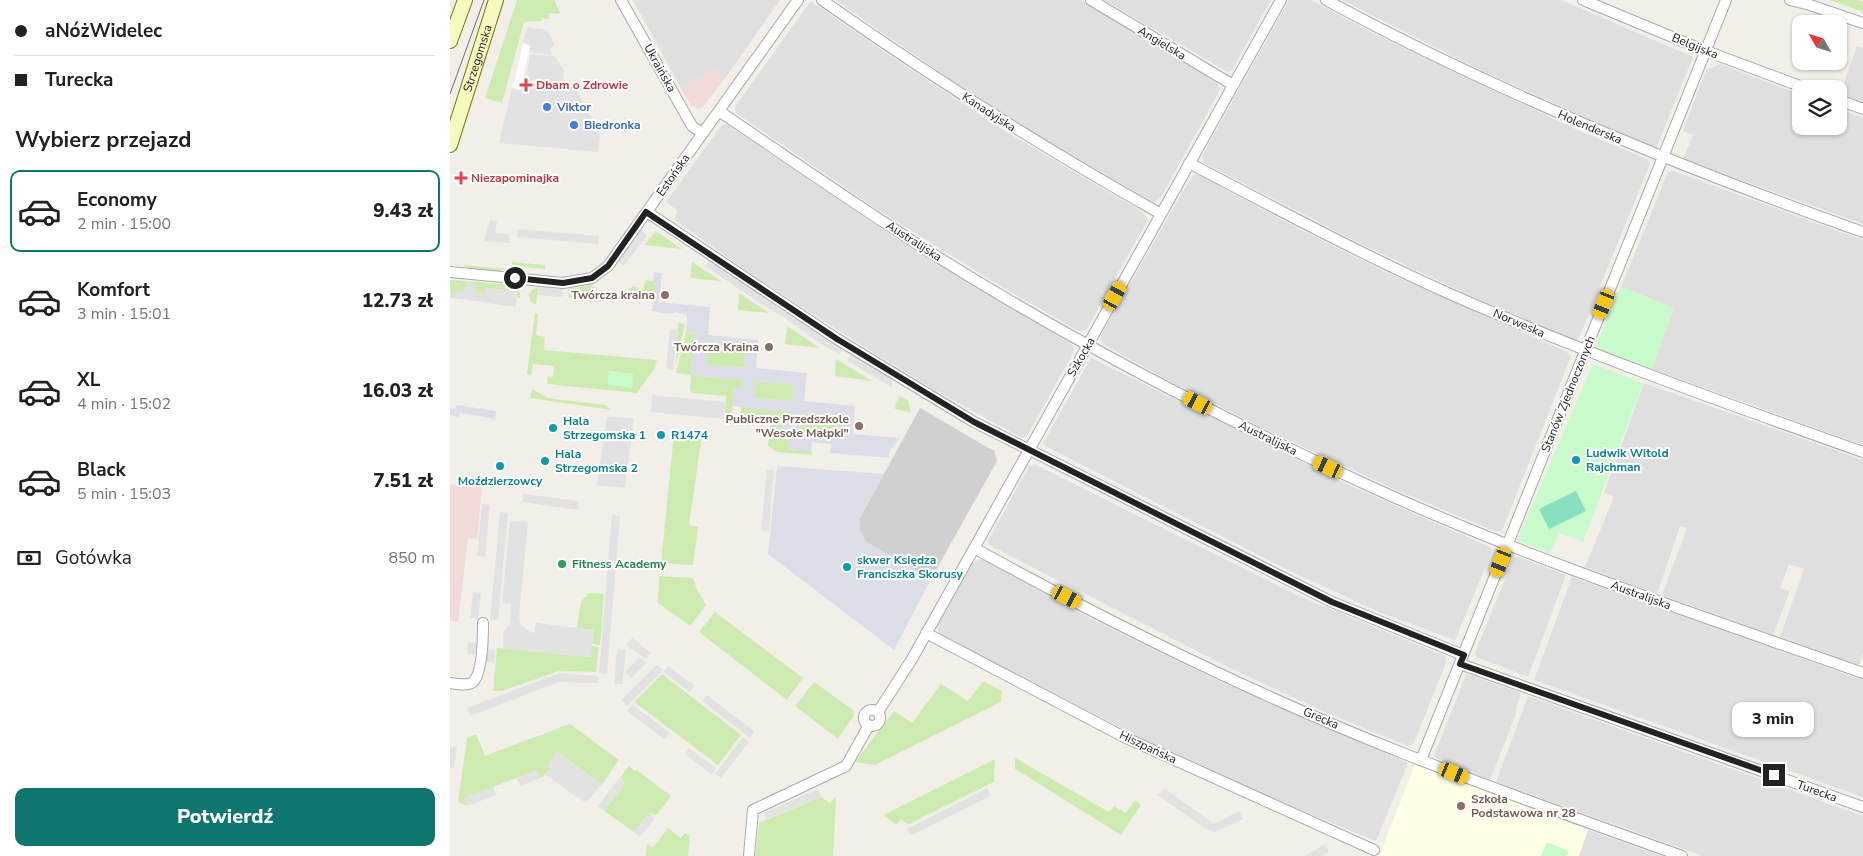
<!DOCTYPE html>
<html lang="pl">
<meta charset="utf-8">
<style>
:root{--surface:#fff;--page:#f2f2f2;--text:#202124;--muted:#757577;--line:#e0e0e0;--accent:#0f766e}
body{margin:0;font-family:"Nunito Sans",sans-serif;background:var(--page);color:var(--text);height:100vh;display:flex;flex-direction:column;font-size:19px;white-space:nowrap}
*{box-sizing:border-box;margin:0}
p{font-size:16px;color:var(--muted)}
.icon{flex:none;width:28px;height:28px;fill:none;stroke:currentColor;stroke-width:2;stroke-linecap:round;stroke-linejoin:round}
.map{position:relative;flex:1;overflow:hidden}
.details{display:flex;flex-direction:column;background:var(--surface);width:450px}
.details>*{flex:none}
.hud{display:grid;align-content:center;height:110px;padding:0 15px;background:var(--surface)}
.needle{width:32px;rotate:309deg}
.fabs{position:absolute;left:1342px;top:15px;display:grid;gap:10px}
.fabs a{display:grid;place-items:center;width:55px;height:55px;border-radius:10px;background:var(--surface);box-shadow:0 1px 4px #0004;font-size:25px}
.end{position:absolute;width:22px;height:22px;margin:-11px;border:6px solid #222;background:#fff;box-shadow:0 0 0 2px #fff}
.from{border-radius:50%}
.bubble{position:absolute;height:35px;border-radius:10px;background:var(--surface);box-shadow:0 1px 4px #0004;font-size:16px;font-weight:800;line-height:35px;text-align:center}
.car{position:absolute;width:15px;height:30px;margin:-15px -8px;border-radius:6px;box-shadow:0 0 4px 1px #0007;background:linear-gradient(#f5c518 24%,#345 0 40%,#f5c518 0 76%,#345 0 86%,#f5c518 0)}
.hud b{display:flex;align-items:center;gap:18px;height:48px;font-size:19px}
.hud b+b{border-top:1px solid var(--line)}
.hud i{width:12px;height:12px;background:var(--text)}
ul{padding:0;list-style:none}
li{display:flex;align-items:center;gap:15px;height:82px;margin:0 10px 8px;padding:0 5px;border:2px solid transparent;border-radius:10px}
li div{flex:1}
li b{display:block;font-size:19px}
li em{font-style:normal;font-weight:800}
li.current{border-color:var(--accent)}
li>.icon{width:45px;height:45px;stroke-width:1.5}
h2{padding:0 15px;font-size:22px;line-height:60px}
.pay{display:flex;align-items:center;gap:12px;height:55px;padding:0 15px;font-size:19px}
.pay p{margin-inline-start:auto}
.cta{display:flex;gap:10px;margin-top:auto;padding:10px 15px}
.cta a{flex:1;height:58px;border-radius:10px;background:var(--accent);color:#fff;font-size:20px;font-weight:800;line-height:58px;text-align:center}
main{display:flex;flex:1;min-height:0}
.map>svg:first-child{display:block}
.residential{fill:#e0dfdf}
.commercial{fill:#f2dad9}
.education{fill:#ffffe5}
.religious{fill:#d0d0d0}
.grass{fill:#cdebb0;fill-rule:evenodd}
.park{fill:#c8facc}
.pitch{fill:#88e0be}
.parking{fill:#e2e2e2}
.plaza{fill:#dddde8;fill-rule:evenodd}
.pier{fill:#fff}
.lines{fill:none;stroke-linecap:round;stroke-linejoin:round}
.street-casing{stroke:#a9a9a9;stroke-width:12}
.secondary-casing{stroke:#707d05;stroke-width:16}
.street{stroke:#fff;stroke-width:10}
.secondary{stroke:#f7fabf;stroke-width:14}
.tram{stroke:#707070;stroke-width:1}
.route{stroke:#222;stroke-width:6}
.health-dot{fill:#e0444e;stroke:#fff;stroke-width:2}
.shop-dot{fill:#3f7fe0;stroke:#fff;stroke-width:2}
.education-dot{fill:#8d6e63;stroke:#fff;stroke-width:2}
.culture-dot{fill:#0f9aa8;stroke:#fff;stroke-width:2}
.leisure-dot{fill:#2e9e5b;stroke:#fff;stroke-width:2}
.labels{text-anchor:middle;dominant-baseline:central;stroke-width:4;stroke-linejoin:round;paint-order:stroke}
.street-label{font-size:12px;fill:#222;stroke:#fff}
.health-label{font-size:12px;font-weight:bold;fill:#be3a42;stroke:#fff;text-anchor:start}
.shop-label{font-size:12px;font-weight:bold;fill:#366cbe;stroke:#fff;text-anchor:start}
.education-label{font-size:12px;font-weight:bold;fill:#785e54;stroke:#fff;text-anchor:end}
.culture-label{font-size:12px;font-weight:bold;fill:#0d838f;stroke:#fff;text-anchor:start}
.leisure-label{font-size:12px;font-weight:bold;fill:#27864d;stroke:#fff;text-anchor:start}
</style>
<main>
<section class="details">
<div class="hud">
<b><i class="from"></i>aNóżWidelec</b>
<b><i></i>Turecka</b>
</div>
<h2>Wybierz przejazd</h2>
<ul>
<li class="current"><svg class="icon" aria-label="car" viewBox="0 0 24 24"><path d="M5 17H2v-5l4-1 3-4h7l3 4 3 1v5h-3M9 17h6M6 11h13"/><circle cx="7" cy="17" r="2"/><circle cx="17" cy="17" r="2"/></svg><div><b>Economy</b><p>2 min · 15:00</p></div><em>9.43 zł</em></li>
<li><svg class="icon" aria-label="car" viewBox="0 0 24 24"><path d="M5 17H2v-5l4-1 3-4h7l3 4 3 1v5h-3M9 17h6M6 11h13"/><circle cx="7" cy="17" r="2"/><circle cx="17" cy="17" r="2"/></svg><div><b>Komfort</b><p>3 min · 15:01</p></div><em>12.73 zł</em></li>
<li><svg class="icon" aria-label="car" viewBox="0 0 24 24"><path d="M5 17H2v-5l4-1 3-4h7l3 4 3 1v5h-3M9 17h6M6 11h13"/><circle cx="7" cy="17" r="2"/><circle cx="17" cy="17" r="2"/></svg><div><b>XL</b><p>4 min · 15:02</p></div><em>16.03 zł</em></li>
<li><svg class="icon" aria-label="car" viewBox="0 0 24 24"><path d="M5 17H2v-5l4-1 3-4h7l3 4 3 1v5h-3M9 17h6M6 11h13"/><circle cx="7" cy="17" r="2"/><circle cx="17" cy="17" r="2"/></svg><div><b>Black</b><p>5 min · 15:03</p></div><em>7.51 zł</em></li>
</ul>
<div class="pay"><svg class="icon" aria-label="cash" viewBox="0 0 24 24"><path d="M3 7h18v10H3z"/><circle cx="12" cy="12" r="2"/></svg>Gotówka<p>850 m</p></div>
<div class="cta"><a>Potwierdź</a></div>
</section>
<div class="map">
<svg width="1413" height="856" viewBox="0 0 1413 856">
<rect width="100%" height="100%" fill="#f2efe9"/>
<!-- residential -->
<path class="residential" d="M183,0H330L273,81L266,69L231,88Z
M385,0H631L767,83L770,90L711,197L705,202L701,201L584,133L507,84Z
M654,0H821L782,70L778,72Z
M839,0H861L919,31L1123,128L1199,160L1200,164L1129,338L1125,340L1014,293L903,240L754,163L752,156Z
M892,0H1111L1243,57L1207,146L1202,147L1034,72Z
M360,2H362L446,60L555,131L694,213L698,220L636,330L628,331L544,282L425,208L286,113L285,107Z
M1407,46L1413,48V102L1390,94Z
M1270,64L1351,95V126H1389V109L1413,118V224L1233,159L1243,135L1233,131L1256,70Z
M275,124L278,125L447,239L621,343L624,349L623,353L577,436L572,438L481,388L389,331L298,272L224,219L228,211L216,202L272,125Z
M1223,171L1413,240V445L1202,369L1224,308L1171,287L1218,172Z
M744,175H749L853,231L938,273L1115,351L1121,356L1052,531H1044L944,489L808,426L719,381L653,344L651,340V335L740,179Z
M641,358L901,486L1040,547L1042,551L1005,640L929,612L838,570L597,447L593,444L595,440Z
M1194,383L1413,460V653L1409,665L1330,637L1354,569L1339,564L1330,588L1340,591L1323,635L1212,595L1237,528L1230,526L1207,594L1135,567L1164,497L1154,493Z
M586,465L849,596L995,656L996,663L963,745L958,746L875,712L784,670L539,545L538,541L579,466Z
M1064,557H1069L1116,575L1078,677L1026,657L1025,653Z
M528,560H534L628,612L760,677L958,763L926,841L845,808L687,736L489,634L487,626L522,564Z
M1122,577L1413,680V797L1084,680Z
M1016,675L1023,676L1071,693L1065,712L1066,714L1040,780L986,758L985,753Z
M1078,696L1413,816V856H1253L1046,782Z
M1138,830L1211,856H1129Z"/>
<!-- commercial -->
<path class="commercial" d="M266,69L273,81L254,106L248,109L240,105L231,88Z
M0,484L32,488L27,539L18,538L8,622L0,621Z"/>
<!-- education -->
<path class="education" d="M965,765L1138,830L1129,856H929Z"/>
<!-- religious -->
<path class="religious" d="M470,408L542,450H544L547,461L481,579L416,542L410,530V518Z"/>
<!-- grass -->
<path class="grass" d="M67,0H104L111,14L99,13V19L92,18L91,21L74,22L52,103L35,98Z
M1379,0H1407L1413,2V12Z
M205,232L209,233L232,249L194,245Z
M62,262L95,265V269L62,266Z
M242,262L271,281L240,278Z
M13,265L55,269C44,273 23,272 13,265Z
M0,280L63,285C70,288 70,291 70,298H67V291L36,288L34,294L6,290L4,298L1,297Z
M196,280L206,282L204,299L178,290L183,286L193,289Z
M141,285L147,288L119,298L118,289Z
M88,287L86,305L81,302L79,295L82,290Z
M151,290L156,293L151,302L126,300L145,294Z
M289,293L319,313L288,310Z
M85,313L88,314L86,335L95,337L94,350L207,360L205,368L187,393L97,384L98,376L103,377L104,366L83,364L81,376L77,374ZM154,371H155L183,374L158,385L159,372Z
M228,323L235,324L226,366Z
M337,326L370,348L335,344Z
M236,333L245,334L241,375L226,373Z
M257,347L296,351L294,368L256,365Z
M386,359L422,381L385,376Z
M241,375L293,380L292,387H284L282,417L275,413L276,396L242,393L240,389Z
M306,381L344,384L342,401L304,398Z
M82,389L98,398L155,405L161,410L80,398Z
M450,396L458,400L461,413L445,409L446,402Z
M291,407L341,412L340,420H332L339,440V449L362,451V455L327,452L318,446L321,419L290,416Z
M354,413L392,417L390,434L352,430Z
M224,433L252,435L239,525L248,527L243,565L211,563Z
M209,576L243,578L247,590L256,605L240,626L208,603Z
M138,593L154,594L150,645L142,644L144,630L127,628L131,602Z
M265,612L353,678L337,700L249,632Z
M142,646L149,647L146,672L109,671L52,691H43L47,648L140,657Z
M212,674L291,735L268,765L184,702Z
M533,681L552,691L551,702L425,765L405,762L444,711L462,723L491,684L518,701Z
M364,682L403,710L404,715L388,739L345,706Z
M120,724L169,760L152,784L107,752L98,766L100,768L93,777L90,778L87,770L15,798L17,806L8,802L17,738L26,734L35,756Z
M565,758L659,812L664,806L676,813L685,800L691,805L671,835L565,769Z
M545,759L544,782L459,824L451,820L446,825L433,815Z
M179,766L185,771L187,770L221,796L207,815L199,813L184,832L154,811L175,784L170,778Z
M371,797L380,803L385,797L386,798L383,856H306L309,823Z
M218,828L231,838L235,833L240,836L238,856H196L197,844L203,848Z"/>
<!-- park -->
<path class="park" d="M1171,287L1224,308L1202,369L1157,352L1146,345Z
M1143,364L1193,383L1133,542L1109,533L1100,553L1067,540Z
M159,372L183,374L182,388L158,385Z
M1097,842L1119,851L1117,856H1091Z"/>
<!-- pitch -->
<path class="pitch" d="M1126,491L1136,511L1099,529L1089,509Z"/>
<!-- parking -->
<path class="parking" d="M77,27L97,30L105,45L100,48L102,55L79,52L81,45L73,42Z
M80,54L104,56L114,70L113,85L125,87L150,135L148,152L49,143L62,88L72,90L73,82H76Z
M40,220L47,221L45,233L60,234L59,243L34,241Z
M67,229L149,236L148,244L67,237Z
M190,230L197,235L174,266L167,261Z
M259,260L393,349L389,354L372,345L334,317L322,311L255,266Z
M17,283L27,285L26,293L33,294L36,288L67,291L66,307L4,298L6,289L14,291Z
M88,287L113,289L112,297L87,295Z
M220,329L228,330L223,370L216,368Z
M401,354L442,379V387L397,361Z
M202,395L275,402L274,419L201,412Z
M157,416L184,419L175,488L147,485Z
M317,470H324L319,531L311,530Z
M73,494L129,501L128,510L72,502Z
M32,504L40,505L35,557L27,556Z
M50,512L58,513L48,620H40Z
M162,515L170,516L157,674L149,673Z
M60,521L78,522L69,616L71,625L80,632L84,633L86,623L144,630L140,657L53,649V631L60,624L61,604L52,603Z
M23,592L31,593L28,619L20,618Z
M182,638L201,653L196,659L176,645Z
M18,642L27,643L25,655L17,654Z
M37,649L45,650L44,663L36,662Z
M167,650H176L172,684H164Z
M189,657L196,663L181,678L175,672Z
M207,665L213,670L177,706L171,700Z
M218,666L245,686L240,692L213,672Z
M109,673L148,676V683L109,682L20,716L17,708Z
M257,695L305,732L300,738L252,701Z
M182,704L220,733L215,740L177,711Z
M293,737L299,742L271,778L265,774Z
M0,746L7,747L4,768L0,767Z
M239,748L266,768L262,775L235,754Z
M107,752L152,784L136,803L95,775L100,768L97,765Z
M87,770L90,778L70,786L67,778Z
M169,778L175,784L154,811L148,806Z
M43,787L46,795L17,806L14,798Z
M537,788L541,796L460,836L457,829Z
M714,788L764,824L789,811L793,819L765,832L756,829L708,795Z
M368,789L371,797L316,819L314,813Z
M199,813L205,818L190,837L184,832Z
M875,844L879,852L870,856H855Z"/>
<!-- plaza -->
<path class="plaza" d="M204,272L212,273L209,302L260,307L258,335L308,340L306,368L357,373L354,401L405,406L403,434L449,438L442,449H440L439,458L380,453L381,444H379L362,442L361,451L338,449L339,440L330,439L332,420H340L341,412L282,406L284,387H292L293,380L241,375L245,334L236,333L237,315L225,312L220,314L201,311L204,302L205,282L203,281ZM257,348L295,351L294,368L256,365ZM306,381L344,384L342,401L304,398ZM354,413L392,417L390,434L352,430Z
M7,405L46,411L45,419L10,413L9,417L0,415V408L5,409Z
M327,466L434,474L410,518V530L416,542L481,579L444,650L318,554Z"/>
<!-- pier -->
<path class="pier" d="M73,44L80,46L70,90L63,88Z"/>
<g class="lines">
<!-- street casing -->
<g class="street-casing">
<path id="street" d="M171,0L242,126L252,133
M372,0C481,77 594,148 711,214
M641,0L783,85
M876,0C1048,93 1229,167 1413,232
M1133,0L1256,51L1358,89
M1340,0L1360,5L1413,23
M1389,100L1413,109
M269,111C332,154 396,198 461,240C609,335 766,416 926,489C1084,561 1249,615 1413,673
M739,163C825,208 911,254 1000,294C1135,353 1274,403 1413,452
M197,212L387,339L524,422L882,602L1013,655
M0,272L113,283L142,278L158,266L348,0
M524,548C662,624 808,696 955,754C1047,790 1139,823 1232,856
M476,633L674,737L924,850
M1010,664L1413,807
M0,683C7,684 18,686 23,682C33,673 33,636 33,623
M414 718a8 8 0 1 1 16 0a8 8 0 1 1-16 0Z
M428,712L462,659L831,0
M971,760L1276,0
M299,856L303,810L396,766L419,725"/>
</g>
<!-- secondary casing -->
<g class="secondary-casing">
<g id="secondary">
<path d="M0,41L15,0"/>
<path id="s1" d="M0,145L46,0"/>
</g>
</g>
<!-- street -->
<use href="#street" class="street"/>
<!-- secondary -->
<use href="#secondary" class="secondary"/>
<!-- tram -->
<path class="tram" d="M0,94L34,0"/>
</g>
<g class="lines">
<!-- route -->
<path class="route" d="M65,278L113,283L142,278L158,266L196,212L387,339L524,422L882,602L1014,655L1010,664L1324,775"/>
</g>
<!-- markers -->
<g class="health-dot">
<path d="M73.5 77.5h5v5h5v5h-5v5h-5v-5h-5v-5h5z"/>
<path d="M8.5 170.5h5v5h5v5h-5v5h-5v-5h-5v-5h5z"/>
</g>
<g class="shop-dot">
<circle cx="97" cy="107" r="5"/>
<circle cx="124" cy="125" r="5"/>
</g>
<g class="education-dot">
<circle cx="215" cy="295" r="5"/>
<circle cx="319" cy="347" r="5"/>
<circle cx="409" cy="426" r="5"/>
<circle cx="1011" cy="806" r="5"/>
</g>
<g class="culture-dot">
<circle cx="103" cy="428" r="5"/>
<circle cx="211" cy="435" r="5"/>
<circle cx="1126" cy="460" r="5"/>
<circle cx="95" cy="461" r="5"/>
<circle cx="50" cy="466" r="5"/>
<circle cx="397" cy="567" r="5"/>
</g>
<circle class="leisure-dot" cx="112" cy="564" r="5"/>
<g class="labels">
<!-- street labels -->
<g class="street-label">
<text transform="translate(712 43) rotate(31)">Angielska</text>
<text transform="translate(1245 46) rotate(22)">Belgijska</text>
<text stroke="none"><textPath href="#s1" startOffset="91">Strzegomska</textPath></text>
<text transform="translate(210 68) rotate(61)">Ukraińska</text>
<text transform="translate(539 112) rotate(33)">Kanadyjska</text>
<text transform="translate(1140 127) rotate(23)">Holenderska</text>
<text transform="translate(223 175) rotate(-55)">Estońska</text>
<text transform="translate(464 241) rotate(33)">Australijska</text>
<text transform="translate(1069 323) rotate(23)">Norweska</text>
<text transform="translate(631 357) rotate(-60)">Szkocka</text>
<text transform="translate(1118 394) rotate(-68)">Stanów Zjednoczonych</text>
<text transform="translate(818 438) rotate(26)">Australijska</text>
<text transform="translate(1191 595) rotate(20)">Australijska</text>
<text transform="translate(871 718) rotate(23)">Grecka</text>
<text transform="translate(698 747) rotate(25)">Hiszpańska</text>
<text transform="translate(1367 791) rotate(20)">Turecka</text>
</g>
<!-- health labels -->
<g class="health-label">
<text x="86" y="85">Dbam o Zdrowie</text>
<text x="21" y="178">Niezapominajka</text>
</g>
<!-- shop labels -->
<g class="shop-label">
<text x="107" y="107">Viktor</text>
<text x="134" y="125">Biedronka</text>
</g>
<!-- education labels -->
<g class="education-label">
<text x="205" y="295">Twórcza kraina</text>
<text x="309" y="347">Twórcza Kraina</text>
<text x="399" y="419">Publiczne Przedszkole<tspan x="399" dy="14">"Wesołe Małpki"</tspan></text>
<text x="1021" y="799" text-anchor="start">Szkoła<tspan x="1021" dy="14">Podstawowa nr 28</tspan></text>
</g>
<!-- culture labels -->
<g class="culture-label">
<text x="113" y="421">Hala<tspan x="113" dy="14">Strzegomska 1</tspan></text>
<text x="221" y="435">R1474</text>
<text x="1136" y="453">Ludwik Witold<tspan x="1136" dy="14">Rajchman</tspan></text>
<text x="105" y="454">Hala<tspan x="105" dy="14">Strzegomska 2</tspan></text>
<text x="50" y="481" text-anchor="middle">Moździerzowcy</text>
<text x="407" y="560">skwer Księdza<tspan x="407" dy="14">Franciszka Skorusy</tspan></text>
</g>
<!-- leisure labels -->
<g class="leisure-label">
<text x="122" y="564">Fitness Academy</text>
</g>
</g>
</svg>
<div class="fabs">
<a><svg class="needle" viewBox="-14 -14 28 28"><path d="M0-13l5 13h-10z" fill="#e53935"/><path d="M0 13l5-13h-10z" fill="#757577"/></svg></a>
<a><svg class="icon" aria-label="layers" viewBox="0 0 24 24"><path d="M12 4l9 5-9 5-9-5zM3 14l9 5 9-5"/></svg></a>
</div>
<i class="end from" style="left:65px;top:278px"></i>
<i class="end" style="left:1324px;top:775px"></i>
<div class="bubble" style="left:1282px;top:702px;width:82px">3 min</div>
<i class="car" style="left:665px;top:296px;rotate:29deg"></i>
<i class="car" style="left:1154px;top:304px;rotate:202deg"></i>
<i class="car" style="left:748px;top:403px;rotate:297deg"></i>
<i class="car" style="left:878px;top:467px;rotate:295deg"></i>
<i class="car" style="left:1051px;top:562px;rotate:202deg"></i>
<i class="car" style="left:617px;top:597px;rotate:117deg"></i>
<i class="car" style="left:1004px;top:773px;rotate:112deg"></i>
</div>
</main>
